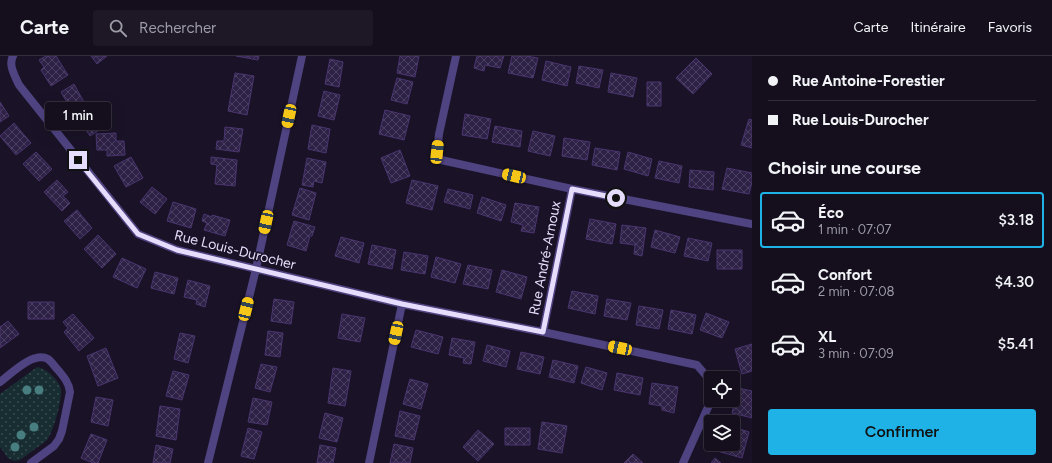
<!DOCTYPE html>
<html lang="fr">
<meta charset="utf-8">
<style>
:root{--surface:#140e1d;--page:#1d1726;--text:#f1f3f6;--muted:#9d9ca4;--line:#332e3b;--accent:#1eb2e7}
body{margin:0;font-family:Figtree,sans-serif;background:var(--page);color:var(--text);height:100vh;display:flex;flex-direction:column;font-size:15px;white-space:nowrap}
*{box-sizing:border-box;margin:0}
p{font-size:13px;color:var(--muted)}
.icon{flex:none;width:22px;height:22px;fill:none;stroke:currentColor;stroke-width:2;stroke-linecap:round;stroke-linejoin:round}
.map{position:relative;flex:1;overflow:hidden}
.drawer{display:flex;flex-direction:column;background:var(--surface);width:300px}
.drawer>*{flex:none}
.top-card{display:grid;align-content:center;height:88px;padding:0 16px;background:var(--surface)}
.fabs{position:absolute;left:704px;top:315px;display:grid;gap:8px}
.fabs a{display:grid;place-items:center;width:36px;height:36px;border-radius:4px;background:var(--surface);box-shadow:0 4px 16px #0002,0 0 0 1px var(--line);font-size:20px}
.end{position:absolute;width:18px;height:18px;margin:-9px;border:5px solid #e5ddfb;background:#111;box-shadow:0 0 0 2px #111}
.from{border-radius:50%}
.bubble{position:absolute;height:28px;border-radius:4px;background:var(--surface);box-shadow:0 4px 16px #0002,0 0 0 1px var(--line);font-size:13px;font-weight:600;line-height:28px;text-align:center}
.car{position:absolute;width:12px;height:24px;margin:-12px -6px;border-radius:5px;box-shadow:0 0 3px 1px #0007;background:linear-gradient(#f5c518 24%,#345 0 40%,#f5c518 0 76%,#345 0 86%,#f5c518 0)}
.top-card b{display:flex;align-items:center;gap:14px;height:38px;font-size:15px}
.top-card b+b{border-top:1px solid var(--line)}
.top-card i{width:10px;height:10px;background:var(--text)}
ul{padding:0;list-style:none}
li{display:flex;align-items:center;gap:12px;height:56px;margin:0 8px 6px;padding:0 8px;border:2px solid transparent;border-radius:4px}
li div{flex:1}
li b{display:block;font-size:15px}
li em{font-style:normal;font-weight:600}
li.current{border-color:var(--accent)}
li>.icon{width:36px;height:36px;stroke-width:1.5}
h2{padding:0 16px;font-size:18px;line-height:48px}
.action{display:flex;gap:8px;margin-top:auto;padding:8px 16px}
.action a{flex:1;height:46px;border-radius:4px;background:var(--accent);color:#111;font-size:16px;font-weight:600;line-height:46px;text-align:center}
header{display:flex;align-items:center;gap:24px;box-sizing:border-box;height:56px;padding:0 20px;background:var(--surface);border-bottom:1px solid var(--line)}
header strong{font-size:19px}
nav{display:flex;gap:22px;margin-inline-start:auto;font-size:14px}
.search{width:280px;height:36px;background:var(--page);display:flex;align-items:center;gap:10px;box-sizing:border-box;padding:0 14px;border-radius:4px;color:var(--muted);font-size:15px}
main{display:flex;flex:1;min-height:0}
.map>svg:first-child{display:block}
.grass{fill:url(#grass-dots)}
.building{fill:url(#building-cross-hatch);stroke:#4a3570}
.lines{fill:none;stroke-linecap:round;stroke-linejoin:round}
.minor{stroke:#4f4381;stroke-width:8}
.tree{fill:#497e81}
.route{stroke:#e5ddfb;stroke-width:5}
.labels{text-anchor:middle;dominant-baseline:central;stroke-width:3;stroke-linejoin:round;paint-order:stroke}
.street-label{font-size:14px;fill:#e5ddfb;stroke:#1a1327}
</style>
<header>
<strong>Carte</strong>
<div class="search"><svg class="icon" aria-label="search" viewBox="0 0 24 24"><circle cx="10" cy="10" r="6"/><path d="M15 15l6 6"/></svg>Rechercher</div>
<nav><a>Carte</a><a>Itinéraire</a><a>Favoris</a></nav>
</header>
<main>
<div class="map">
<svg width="752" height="407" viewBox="0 0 752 407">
<defs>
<pattern id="grass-dots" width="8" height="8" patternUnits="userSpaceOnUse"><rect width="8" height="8" fill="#172d31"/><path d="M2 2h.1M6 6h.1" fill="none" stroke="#394b50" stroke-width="1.8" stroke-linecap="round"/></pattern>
<pattern id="building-cross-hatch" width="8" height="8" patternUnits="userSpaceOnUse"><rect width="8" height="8" fill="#2e2146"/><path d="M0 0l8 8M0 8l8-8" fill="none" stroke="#4c4162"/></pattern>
</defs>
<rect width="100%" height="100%" fill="#1a1327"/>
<!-- grass -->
<path class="grass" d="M37,311C46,312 60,325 61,334C62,344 53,378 46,385L20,404L14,405L8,402L0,391V338Z"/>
<!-- building -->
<path class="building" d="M46,0H56L68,19L51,30L41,14L44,11L39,4Z
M91,0H107L97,8Z
M236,0H259L258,4Z
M400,0H419L415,21L397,17Z
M477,0H504L500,12L485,9L484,15L474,12Z
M512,0H527L538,2L533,22L508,17Z
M696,2L712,18L693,38L676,22Z
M330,3L343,6L339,31L325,28Z
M546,5L571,11L567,30L542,24Z
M579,10L603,14L599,32L576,27Z
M235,17L254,20L247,59L228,55Z
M611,17L637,22L633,41L608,36Z
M397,22L413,26L407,48L391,44Z
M647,26H661V50H647Z
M74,28L85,48L72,55L61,36Z
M324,35L340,39L334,64L318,60Z
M0,46L9,60L0,66Z
M92,52L104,71L90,80L77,61Z
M385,54L410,60L404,84L379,78Z
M465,58L491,63L487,83L462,79Z
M749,63L752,64V92L741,89Z
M14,67L31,87L16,99L0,80Z
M312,69L330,73L326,97L308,93Z
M495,70L522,75L520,91L492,86Z
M225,71L243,73L239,96L216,93L217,85H224Z
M533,75L555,80L550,100L528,95Z
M116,77V85H124L125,99L107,100V94H97L96,78Z
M564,82L590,86L587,104L562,100Z
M595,92L620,96L617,114L592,109Z
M400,94L410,120L391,127L381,102Z
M36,96L52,113L39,125L23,108Z
M628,96L652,103L648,120L624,113Z
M131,101L143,122L126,131L114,110Z
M211,101L237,104L235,130L215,128L217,109L211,108Z
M307,102L326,106L322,127L314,125L313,131L302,129Z
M659,105L682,110L679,127L655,122Z
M727,112L752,117V126L749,138L722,133Z
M690,114L714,116L713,134L689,131Z
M57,124L68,136L63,140L70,147L62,155L44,136Z
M412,124L438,130L432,154L406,147Z
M152,131L167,143L155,158L140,146Z
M300,132L316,137L309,164L292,159Z
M448,133L473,139L470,153L444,146Z
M482,141L506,149L501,165L477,157Z
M173,146L196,153L191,172L167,165Z
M515,147L539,151L534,177L521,175L523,169L511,166Z
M77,154L92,172L80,183L64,165Z
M204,158L212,161V159L230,164L225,180L204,174L207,167L202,165Z
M590,163L616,168L612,188L586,183Z
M294,165L315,171L312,180H310L306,195L287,189Z
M622,169L646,172L642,200L634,198L635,189L620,187Z
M655,174L680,181L675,197L651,191Z
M98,179L116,198L102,212L84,193Z
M341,181L364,187L359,207L335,200Z
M688,182L712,187L708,205L684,200Z
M372,189L396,194L392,213L368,208Z
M717,194H742V213H717Z
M404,196L428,200L425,218L401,214Z
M436,201L461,208L455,227L431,221Z
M122,202L146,213L137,232L113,221Z
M468,209L492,214L488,233L463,228Z
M502,214L527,221L521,243L496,236Z
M155,216L178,222L174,238L151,232Z
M188,224L210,230L205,251L196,248L197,244L184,241Z
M572,235L598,240L595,258L568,252Z
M274,243L294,246L291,268L271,265Z
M607,243L631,247L627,264L604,260Z
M28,246H54V263H28Z
M639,250L663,254L659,273L636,269Z
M671,254L696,259L692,278L668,273Z
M706,257L729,266L722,282L700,274Z
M73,258L94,282L79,295L64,276L68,272L63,266Z
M342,258L365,262L360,286L338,282Z
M8,265L19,278L0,292V271Z
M416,274L443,281L438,298L411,291Z
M268,275L283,277L280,301L265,299Z
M180,277L195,280L188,307L174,303Z
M452,282L475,286L471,308L463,307L464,302L449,299Z
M752,288V315L742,318L735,293Z
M487,289L510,295L506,311L483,305Z
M106,292L118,322L98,330L87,300Z
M521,296L544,301L540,318L517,313Z
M553,304L578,310L574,327L549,321Z
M261,308L277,311L270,336L255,332Z
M586,311L607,317L602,334L581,327Z
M333,312L351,315L345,350L328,347Z
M173,315L189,319L182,344L166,340Z
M617,317L643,322L640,339L614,334Z
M410,323L428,328L421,353L403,348Z
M652,327L678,331L674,357L662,354V350L649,348Z
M738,332L752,335V362L732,357Z
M96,341L113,344L108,370L91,366Z
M253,342L272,346L267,369L248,366Z
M160,350L180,353L176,384L156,380Z
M400,355L420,360L414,384L395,380Z
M325,357L343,362L337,386L319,382Z
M542,366L567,370L562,397L538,393Z
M734,371L749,376L742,402L717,395L719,388H733Z
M248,372L262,376L254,403L241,400Z
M505,372H530V389H505Z
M478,374L494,388L478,405L463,391Z
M91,378L107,384L98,407H93L81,402Z
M394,388L413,392L410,407H390Z
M156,389L173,393L170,407H153Z
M320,389L336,392L333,407H317Z
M633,398L643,407H624Z
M715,402L721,407H711Z"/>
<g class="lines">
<!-- minor -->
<path class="minor" d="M13,0C8,9 15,20 19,29L138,178L177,194L402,248L543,276L697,309L709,323V349L683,407
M456,0L439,78L437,96L441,104L572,133L752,168
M543,276L572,133
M0,326C11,318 33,295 48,303C52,306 55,311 58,314C64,321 69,327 70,336L62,375L59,383L54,390L31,407
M208,407L256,213L302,0
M369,407L402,248"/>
</g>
<!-- trees -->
<g class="tree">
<circle cx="27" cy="334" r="4.5"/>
<circle cx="39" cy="334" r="4.5"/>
<circle cx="34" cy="371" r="4.5"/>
<circle cx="21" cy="379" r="4.5"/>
<circle cx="15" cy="391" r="4.5"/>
</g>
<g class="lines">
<!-- route -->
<path class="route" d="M78,104L138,178L177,194L402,248L543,276L572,133L616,142"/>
</g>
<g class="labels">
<!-- street labels -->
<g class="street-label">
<text transform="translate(235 194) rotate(14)">Rue Louis-Durocher</text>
<text transform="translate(545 202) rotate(-79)">Rue André-Arnoux</text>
</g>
</g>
</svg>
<div class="fabs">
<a><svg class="icon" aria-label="locate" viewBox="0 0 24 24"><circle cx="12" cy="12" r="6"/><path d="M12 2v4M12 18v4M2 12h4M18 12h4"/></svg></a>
<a><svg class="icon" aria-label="layers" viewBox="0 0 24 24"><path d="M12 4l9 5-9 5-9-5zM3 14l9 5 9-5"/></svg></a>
</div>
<i class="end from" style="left:616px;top:142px"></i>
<i class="end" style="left:78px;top:104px"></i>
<div class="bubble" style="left:45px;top:46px;width:66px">1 min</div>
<i class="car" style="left:289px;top:60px;rotate:192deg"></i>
<i class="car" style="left:437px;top:96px;rotate:6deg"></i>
<i class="car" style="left:514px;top:120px;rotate:283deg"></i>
<i class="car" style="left:266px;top:166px;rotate:192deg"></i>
<i class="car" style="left:246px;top:253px;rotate:14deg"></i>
<i class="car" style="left:396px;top:277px;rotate:192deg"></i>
<i class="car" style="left:620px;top:292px;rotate:282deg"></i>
</div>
<section class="drawer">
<div class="top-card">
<b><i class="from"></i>Rue Antoine-Forestier</b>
<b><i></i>Rue Louis-Durocher</b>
</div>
<h2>Choisir une course</h2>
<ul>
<li class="current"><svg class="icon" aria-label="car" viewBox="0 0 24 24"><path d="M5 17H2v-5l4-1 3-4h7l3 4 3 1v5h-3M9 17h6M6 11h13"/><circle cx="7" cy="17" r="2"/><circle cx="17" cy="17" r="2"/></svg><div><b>Éco</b><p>1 min · 07:07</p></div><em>$3.18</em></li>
<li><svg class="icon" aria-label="car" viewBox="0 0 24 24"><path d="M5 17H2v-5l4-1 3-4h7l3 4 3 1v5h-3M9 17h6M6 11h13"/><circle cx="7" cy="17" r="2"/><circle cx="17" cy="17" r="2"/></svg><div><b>Confort</b><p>2 min · 07:08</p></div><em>$4.30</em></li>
<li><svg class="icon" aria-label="car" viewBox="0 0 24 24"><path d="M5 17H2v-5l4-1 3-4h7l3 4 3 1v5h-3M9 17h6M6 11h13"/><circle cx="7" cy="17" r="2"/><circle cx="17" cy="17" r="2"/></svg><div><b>XL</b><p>3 min · 07:09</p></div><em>$5.41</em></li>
</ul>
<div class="action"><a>Confirmer</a></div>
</section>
</main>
